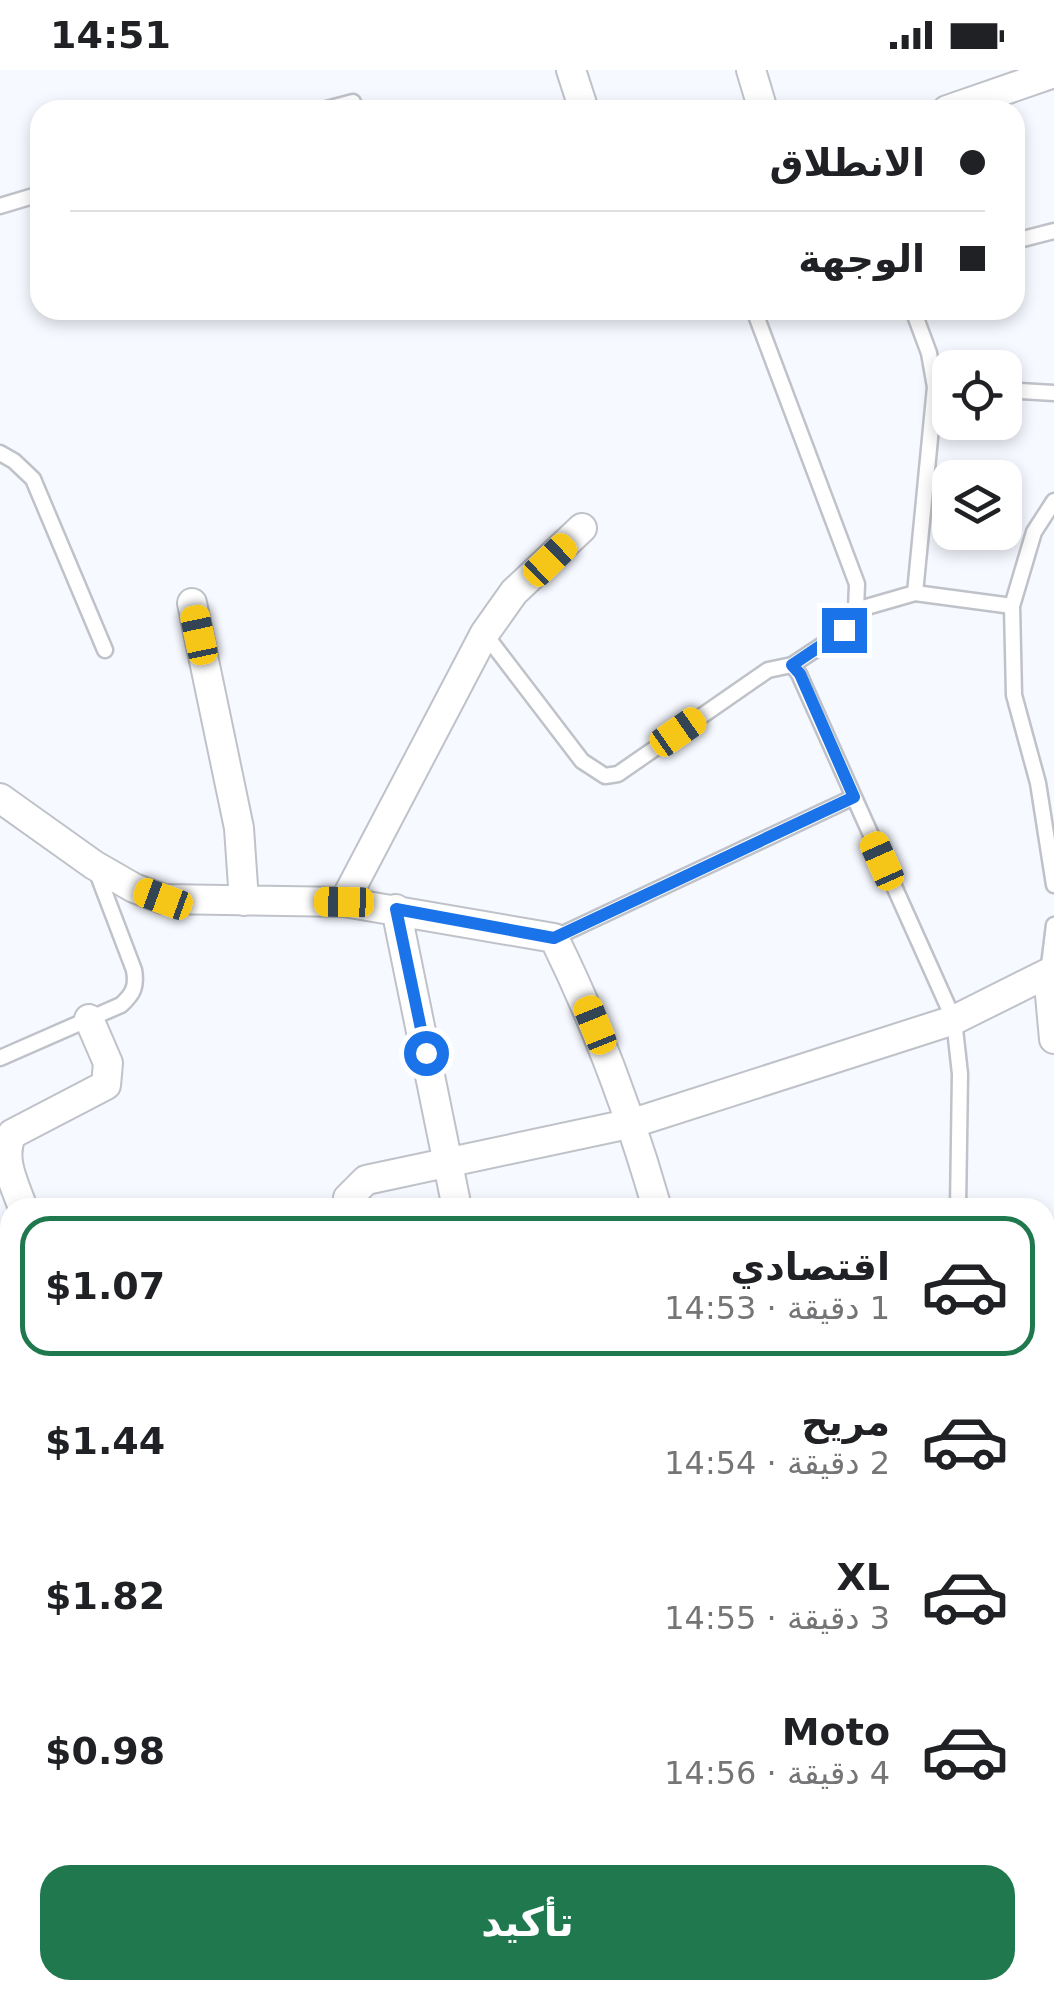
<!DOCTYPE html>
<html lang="ar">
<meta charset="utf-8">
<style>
:root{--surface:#fff;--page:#f2f2f2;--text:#202124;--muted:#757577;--line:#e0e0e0;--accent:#20794e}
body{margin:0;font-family:"DejaVu Sans",Cairo,sans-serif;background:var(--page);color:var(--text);direction:rtl;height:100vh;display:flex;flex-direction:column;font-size:38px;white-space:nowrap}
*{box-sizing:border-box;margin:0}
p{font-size:32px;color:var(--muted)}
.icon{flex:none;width:55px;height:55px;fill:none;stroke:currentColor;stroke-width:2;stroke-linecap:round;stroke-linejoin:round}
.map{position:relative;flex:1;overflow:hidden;direction:ltr}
.side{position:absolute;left:0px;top:1128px;width:1055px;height:802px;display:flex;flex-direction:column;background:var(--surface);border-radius:30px 30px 0 0;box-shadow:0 5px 15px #0003;direction:rtl}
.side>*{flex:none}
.banner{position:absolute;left:30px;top:30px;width:995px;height:220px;border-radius:30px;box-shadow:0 5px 15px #0003;direction:rtl;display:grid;align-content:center;height:220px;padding:0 40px;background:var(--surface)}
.tools{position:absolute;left:932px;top:280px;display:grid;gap:20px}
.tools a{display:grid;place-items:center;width:90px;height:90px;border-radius:20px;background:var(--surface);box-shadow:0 5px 15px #0003;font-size:50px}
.end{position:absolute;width:45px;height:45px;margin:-22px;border:12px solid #1a73e8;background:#fff;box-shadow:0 0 0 5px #fff}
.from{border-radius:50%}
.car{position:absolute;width:30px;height:60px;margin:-30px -15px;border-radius:12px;box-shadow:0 0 8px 2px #0007;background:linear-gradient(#f5c518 24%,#345 0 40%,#f5c518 0 76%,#345 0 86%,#f5c518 0)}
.banner b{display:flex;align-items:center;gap:35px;height:95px;font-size:38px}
.banner b+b{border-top:2px solid var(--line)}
.banner i{width:25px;height:25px;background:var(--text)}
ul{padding:18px 0 0;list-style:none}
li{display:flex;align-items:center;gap:30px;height:140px;margin:0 20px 15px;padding:0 20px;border:5px solid transparent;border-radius:30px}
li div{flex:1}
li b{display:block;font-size:38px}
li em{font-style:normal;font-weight:600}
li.on{border-color:var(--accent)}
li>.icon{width:90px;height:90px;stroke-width:1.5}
.button{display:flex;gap:20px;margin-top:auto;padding:20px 40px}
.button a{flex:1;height:115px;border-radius:30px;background:var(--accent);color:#fff;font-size:40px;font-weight:600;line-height:115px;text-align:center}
.status{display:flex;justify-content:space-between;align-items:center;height:70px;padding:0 50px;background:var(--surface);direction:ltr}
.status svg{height:28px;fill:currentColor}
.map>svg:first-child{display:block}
.green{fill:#c2dbc2}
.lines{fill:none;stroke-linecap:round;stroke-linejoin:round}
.service-casing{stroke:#bfc2c8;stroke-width:19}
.minor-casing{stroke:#bfc2c8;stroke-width:32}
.service{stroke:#fff;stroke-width:14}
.minor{stroke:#fff;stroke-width:28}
.route{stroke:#1a73e8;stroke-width:12}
</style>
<div class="status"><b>14:51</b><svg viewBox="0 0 49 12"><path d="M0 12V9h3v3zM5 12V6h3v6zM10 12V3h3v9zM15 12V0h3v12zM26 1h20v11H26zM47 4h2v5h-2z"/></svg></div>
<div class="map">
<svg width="1054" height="1928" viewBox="0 0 1054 1928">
<rect width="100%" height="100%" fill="#f6f9ff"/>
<!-- green -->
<path class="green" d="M10,1391V1920H50L31,1928H0V1392Z"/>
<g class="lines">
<!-- service casing -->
<g class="service-casing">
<path id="service" d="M323,40L353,32
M0,136L40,124
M1015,171L1054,161
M754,240L857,514L856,540L845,560L792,595
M913,240L929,283L935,317L915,523
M935,317L950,318
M1005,320L1054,323
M0,383L14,391L33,409L105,580
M1054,431L1034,462L1012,536L1014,625L1038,713L1054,815
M856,540L915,523L1012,536
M485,564L582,691L605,706L618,704L768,600L792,595L799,604L854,727
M554,868L854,727L954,950L960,1004L958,1138
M1048,903L1054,855
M0,988L121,935C133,924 137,917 134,900L96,800
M1045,1338L1054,1335"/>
</g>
<!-- minor casing -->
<g class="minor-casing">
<path id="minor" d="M571,0L584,40
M751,0L763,40
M947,40L1054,3
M192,533L239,758L244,831
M0,728L94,795L134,818L163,829L344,832L554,868C597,955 630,1044 657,1138
M344,832L485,563L514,522L582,458
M396,839L457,1138
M23,1138C14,1113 0,1088 12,1064L106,1015L108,993L89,949
M347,1138L348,1128L366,1110L633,1053L954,950L1048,903L1054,969
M0,1351L10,1349
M1045,1517L1054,1513
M111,1928L129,1920"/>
</g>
<!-- service -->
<use href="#service" class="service"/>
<!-- minor -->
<use href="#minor" class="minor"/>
</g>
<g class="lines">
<!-- route -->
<path class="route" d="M426,983L396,839L554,868L854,727L800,604L792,595L844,560"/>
</g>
</svg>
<div class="tools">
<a><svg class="icon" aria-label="locate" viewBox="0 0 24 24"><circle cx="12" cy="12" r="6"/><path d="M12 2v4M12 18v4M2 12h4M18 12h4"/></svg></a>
<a><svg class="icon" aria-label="layers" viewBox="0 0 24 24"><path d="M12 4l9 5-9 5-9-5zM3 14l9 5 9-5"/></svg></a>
</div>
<i class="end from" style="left:426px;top:983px"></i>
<i class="end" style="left:844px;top:560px"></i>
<i class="car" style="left:550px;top:490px;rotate:46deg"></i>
<i class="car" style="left:199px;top:565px;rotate:348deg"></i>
<i class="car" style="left:678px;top:662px;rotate:55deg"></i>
<i class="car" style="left:882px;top:791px;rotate:336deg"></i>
<i class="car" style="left:163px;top:829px;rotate:290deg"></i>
<i class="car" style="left:344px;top:832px;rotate:271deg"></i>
<i class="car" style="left:595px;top:955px;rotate:338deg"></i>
<div class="banner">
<b><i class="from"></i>الانطلاق</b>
<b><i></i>الوجهة</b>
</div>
<section class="side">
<ul>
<li class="on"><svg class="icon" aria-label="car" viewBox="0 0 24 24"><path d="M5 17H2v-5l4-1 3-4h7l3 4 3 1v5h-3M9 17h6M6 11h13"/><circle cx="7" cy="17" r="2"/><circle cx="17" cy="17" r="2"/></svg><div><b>اقتصادي</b><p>1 دقيقة · 14:53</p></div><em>$1.07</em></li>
<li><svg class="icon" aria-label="car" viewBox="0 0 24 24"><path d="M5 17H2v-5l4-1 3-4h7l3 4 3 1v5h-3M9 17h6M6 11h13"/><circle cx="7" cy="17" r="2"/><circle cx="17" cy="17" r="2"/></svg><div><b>مريح</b><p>2 دقيقة · 14:54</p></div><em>$1.44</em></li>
<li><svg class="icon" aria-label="car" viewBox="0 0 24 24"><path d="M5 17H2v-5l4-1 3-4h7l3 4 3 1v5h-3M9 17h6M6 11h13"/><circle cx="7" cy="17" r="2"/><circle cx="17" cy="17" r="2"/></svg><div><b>XL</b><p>3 دقيقة · 14:55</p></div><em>$1.82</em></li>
<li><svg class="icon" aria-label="car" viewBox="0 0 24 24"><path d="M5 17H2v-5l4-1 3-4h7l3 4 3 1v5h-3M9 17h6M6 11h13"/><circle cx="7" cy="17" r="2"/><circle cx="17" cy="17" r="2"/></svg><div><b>Moto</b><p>4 دقيقة · 14:56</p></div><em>$0.98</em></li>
</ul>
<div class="button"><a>تأكيد</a></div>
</section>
</div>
